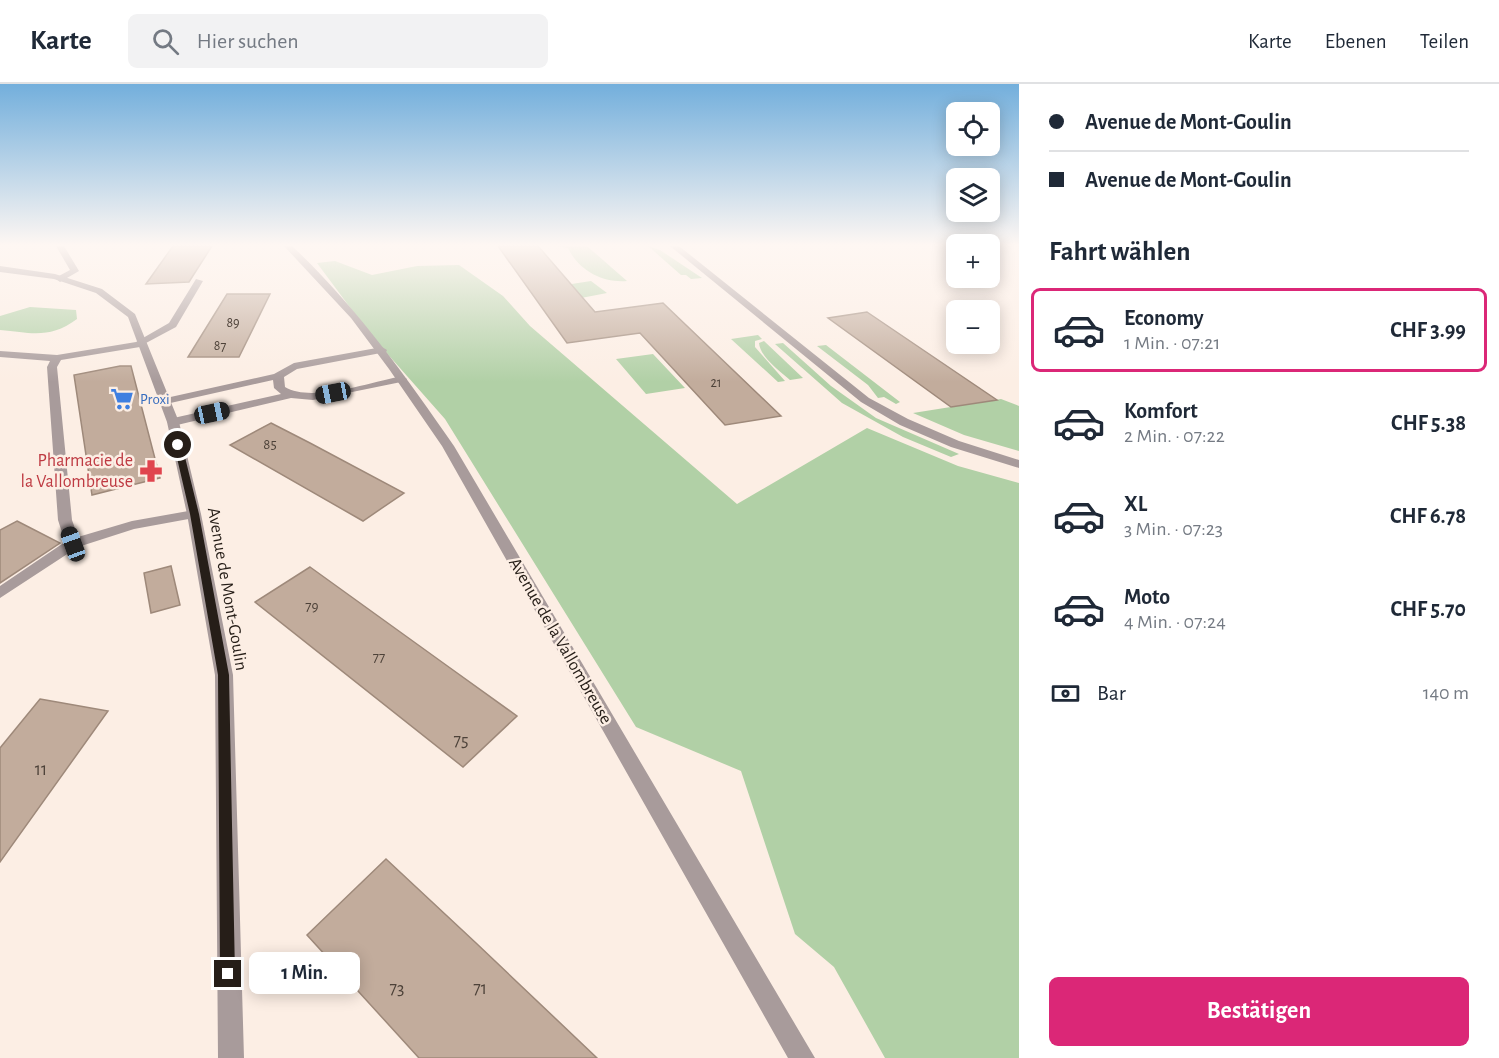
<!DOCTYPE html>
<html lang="de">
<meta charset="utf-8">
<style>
:root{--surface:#fff;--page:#f2f2f3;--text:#1f2937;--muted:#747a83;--line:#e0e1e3;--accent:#db2777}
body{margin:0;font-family:"Alegreya Sans",sans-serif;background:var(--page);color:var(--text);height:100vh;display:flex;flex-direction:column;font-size:22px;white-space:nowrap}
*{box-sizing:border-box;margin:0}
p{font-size:20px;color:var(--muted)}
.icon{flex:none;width:33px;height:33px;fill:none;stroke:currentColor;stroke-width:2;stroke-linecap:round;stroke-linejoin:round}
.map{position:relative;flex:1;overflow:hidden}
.details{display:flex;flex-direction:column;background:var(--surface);width:480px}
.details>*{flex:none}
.top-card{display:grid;align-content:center;height:132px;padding:0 30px;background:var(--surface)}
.buttons{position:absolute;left:946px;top:18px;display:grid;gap:12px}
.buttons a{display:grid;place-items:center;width:54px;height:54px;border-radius:9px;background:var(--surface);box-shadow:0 3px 15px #0003;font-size:30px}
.end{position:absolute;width:27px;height:27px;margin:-14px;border:8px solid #261e18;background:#fff;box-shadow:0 0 0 3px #fff}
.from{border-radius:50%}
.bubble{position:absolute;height:42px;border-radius:9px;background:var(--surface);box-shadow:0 3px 15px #0003;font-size:20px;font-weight:700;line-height:42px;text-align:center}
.car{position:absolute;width:18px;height:36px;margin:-18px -9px;border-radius:8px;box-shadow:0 0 4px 2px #0007;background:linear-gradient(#222 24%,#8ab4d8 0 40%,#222 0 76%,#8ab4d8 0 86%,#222 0)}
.top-card b{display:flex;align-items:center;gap:21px;height:57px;font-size:22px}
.top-card b+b{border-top:2px solid var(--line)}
.top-card i{width:15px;height:15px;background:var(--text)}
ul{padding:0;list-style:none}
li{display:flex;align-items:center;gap:18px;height:84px;margin:0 12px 9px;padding:0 18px;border:3px solid transparent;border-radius:9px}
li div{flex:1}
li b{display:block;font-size:22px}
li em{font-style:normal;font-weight:700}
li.on{border-color:var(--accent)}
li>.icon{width:54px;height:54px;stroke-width:1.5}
h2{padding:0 30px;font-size:27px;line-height:72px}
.pay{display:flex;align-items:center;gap:15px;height:66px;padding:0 30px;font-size:22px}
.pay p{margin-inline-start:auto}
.action{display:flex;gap:12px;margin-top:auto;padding:12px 30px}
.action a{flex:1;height:69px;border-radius:9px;background:var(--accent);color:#fff;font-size:24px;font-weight:700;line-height:69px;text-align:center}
header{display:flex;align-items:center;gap:36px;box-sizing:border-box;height:84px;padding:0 30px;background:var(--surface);border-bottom:2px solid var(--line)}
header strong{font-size:28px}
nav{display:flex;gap:33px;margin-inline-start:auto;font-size:21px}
.search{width:420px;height:54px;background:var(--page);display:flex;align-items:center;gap:15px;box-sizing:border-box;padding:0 21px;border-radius:9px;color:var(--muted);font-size:22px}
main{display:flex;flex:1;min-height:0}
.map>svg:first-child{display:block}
.green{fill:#b1d0a6}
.building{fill:#c2ac9c;stroke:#9e897a;stroke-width:1.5}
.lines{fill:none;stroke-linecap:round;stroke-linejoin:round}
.service{fill:#a89b9b;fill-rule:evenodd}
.minor{fill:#a89b9b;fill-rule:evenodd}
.route{fill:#261e18}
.labels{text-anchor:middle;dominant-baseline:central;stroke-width:5;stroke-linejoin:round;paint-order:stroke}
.far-number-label{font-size:14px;fill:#4d4239}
.far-shop-label{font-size:15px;fill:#366cbe;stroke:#fceee4;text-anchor:start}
.number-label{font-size:15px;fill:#4d4239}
.health-label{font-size:18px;fill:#be3a42;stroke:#fceee4;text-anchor:end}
.street-label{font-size:18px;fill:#261e18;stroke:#fceee4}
.near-number-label{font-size:18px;fill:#4d4239}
</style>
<header>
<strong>Karte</strong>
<div class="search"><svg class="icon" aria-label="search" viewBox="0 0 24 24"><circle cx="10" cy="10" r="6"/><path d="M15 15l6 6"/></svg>Hier suchen</div>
<nav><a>Karte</a><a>Ebenen</a><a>Teilen</a></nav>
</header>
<main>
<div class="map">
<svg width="1019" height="974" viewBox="0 0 1019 974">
<rect width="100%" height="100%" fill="#fceee4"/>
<!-- green -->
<path class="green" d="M556,162H587L627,197C603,199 579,187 568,164Z
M648,162L660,166L702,194L691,195L686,191H681Z
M335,177L372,191L417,182L459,181L503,212L530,242L737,420L867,344L958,382L1019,399V974H885L834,883L795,850L741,687L636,643L445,335L369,249L317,179Z
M591,197L607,209L581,214L565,201Z
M30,223L76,226L77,235C50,255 32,249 0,246V232Z
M758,251L762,255L755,257V263L785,297L778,298L731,255Z
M764,257L803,294L790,296C780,287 760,273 759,259Z
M783,259L831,302L876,334L959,370L951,373L903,353L842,319L775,260Z
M826,261L900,318L896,320L884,313L878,314L868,301L817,262Z
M653,270L685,304L646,310L616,275Z
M1001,315L1019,322V367L964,351L913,329Z"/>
<!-- building -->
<path class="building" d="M173,162H212L189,198L146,200Z
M498,162H538L595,228L663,219L781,332L725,341L640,249L567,259Z
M227,210H270L239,273H188Z
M867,228L997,316L951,323L828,234Z
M120,282H131L160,394L92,411L74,291Z
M271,339L310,359L404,409L363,437L230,361Z
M17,437L60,459L0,499V446Z
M171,482L180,521L151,529L144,489Z
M310,483L446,581L517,632L463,683L255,518Z
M40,615L108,627L0,778V664Z
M386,775L476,859L597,974H419L307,851Z"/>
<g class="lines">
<!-- service -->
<path class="service" d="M56,162H64L79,187L60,198L56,195L57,193L70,186Z
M196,195L203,197L176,243L146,259V262L61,276L57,283L72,436L78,453L132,437L194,426L201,430L194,434L134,445L78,463L0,514V502L65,458L58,436L47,283L50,277L0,273V267L57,271L136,258L169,239Z
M382,263L387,266L386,268L297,285L284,293L285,303C311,319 372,298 402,292L407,295L406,297L313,316L291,314L173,342L167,338L169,335L281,310L274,304L273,296L166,320L160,317L166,314L274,290L294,279Z"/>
<!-- minor -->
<path class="minor" d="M284,162H292C355,221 405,291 454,362L815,974H788L442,362L389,285L351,234Z
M670,162H679L869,314L908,335L959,357L1019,376V384L951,363L900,341L861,318Z
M0,182L55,190L102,205L135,230L179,338L201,430L233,591L244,974H218L215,591L187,430L167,338L128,233L96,209L54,195L0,188Z"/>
</g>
<!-- sky -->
<linearGradient id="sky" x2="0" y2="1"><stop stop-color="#73afdc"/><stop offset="0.54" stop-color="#fef7f3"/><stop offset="1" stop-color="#fef7f3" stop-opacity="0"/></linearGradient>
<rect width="1019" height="298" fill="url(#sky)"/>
<!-- route -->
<path class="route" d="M178,358L182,361L199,430L229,591L235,890L233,895L228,897L222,895L220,890L218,591L190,430L174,361Z"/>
<!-- icons -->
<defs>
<g id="supermarket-bare" transform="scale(1.8)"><path d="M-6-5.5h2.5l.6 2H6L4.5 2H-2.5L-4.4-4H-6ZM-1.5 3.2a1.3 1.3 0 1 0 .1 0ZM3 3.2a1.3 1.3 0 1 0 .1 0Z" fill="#3f7fe0" stroke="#fceee4" stroke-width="2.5" paint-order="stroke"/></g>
<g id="pharmacy-bare" transform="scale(1.8)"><path d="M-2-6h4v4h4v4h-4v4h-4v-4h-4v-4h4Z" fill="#e0444e" stroke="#fceee4" stroke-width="2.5" paint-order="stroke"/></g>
</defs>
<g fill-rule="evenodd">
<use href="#supermarket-bare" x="122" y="315"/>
<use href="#pharmacy-bare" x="151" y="387"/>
</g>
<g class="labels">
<!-- far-number labels -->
<g class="far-number-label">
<text x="233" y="239">89</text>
<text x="220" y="262">87</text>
<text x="716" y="299">21</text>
</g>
<!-- far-shop labels -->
<g class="far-shop-label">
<text x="140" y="315">Proxi</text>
</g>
<!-- number labels -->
<g class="number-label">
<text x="270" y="360">85</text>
<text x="312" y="522">79</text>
<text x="379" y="573">77</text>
</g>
<!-- health labels -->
<g class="health-label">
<text x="133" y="377">Pharmacie de<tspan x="133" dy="21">la Vallombreuse</tspan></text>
</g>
<!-- street labels -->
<g class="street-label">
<text transform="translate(227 505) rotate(80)">Avenue de Mont-Goulin</text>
<text transform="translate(560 557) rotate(60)">Avenue de la Vallombreuse</text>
</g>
<!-- near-number labels -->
<g class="near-number-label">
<text x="461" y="657">75</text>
<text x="41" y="686">11</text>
<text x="397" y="905">73</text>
<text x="480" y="905">71</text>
</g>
</g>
</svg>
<div class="buttons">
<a><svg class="icon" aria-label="locate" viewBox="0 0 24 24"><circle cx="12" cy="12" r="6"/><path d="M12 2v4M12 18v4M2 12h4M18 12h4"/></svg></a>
<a><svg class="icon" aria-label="layers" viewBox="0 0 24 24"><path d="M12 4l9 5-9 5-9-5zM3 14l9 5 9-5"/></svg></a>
<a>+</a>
<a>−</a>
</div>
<i class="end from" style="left:178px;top:361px"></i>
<i class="end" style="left:228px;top:890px"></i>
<div class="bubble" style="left:249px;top:868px;width:111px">1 Min.</div>
<i class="car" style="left:333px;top:309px;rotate:259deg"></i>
<i class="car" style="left:212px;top:329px;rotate:78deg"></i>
<i class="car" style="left:73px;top:460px;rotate:340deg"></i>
</div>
<section class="details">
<div class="top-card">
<b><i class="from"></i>Avenue de Mont-Goulin</b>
<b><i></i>Avenue de Mont-Goulin</b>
</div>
<h2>Fahrt wählen</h2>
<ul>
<li class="on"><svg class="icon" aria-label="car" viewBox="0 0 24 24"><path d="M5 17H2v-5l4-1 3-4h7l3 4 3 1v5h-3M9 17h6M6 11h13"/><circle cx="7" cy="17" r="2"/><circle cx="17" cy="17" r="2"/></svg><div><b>Economy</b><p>1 Min. · 07:21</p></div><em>CHF 3.99</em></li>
<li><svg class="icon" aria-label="car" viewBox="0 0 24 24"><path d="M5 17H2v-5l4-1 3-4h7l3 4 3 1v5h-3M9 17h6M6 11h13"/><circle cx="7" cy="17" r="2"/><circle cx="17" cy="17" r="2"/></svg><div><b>Komfort</b><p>2 Min. · 07:22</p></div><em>CHF 5.38</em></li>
<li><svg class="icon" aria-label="car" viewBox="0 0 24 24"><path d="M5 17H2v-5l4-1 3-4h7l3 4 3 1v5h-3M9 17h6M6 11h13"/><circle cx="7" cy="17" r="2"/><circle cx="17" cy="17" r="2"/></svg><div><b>XL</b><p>3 Min. · 07:23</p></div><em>CHF 6.78</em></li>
<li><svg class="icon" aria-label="car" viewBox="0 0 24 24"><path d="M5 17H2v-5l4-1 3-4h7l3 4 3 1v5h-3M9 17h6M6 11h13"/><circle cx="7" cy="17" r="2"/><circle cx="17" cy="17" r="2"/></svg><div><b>Moto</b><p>4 Min. · 07:24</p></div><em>CHF 5.70</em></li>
</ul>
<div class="pay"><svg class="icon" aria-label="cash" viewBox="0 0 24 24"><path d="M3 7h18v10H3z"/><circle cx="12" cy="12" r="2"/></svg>Bar<p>140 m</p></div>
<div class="action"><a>Bestätigen</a></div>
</section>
</main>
